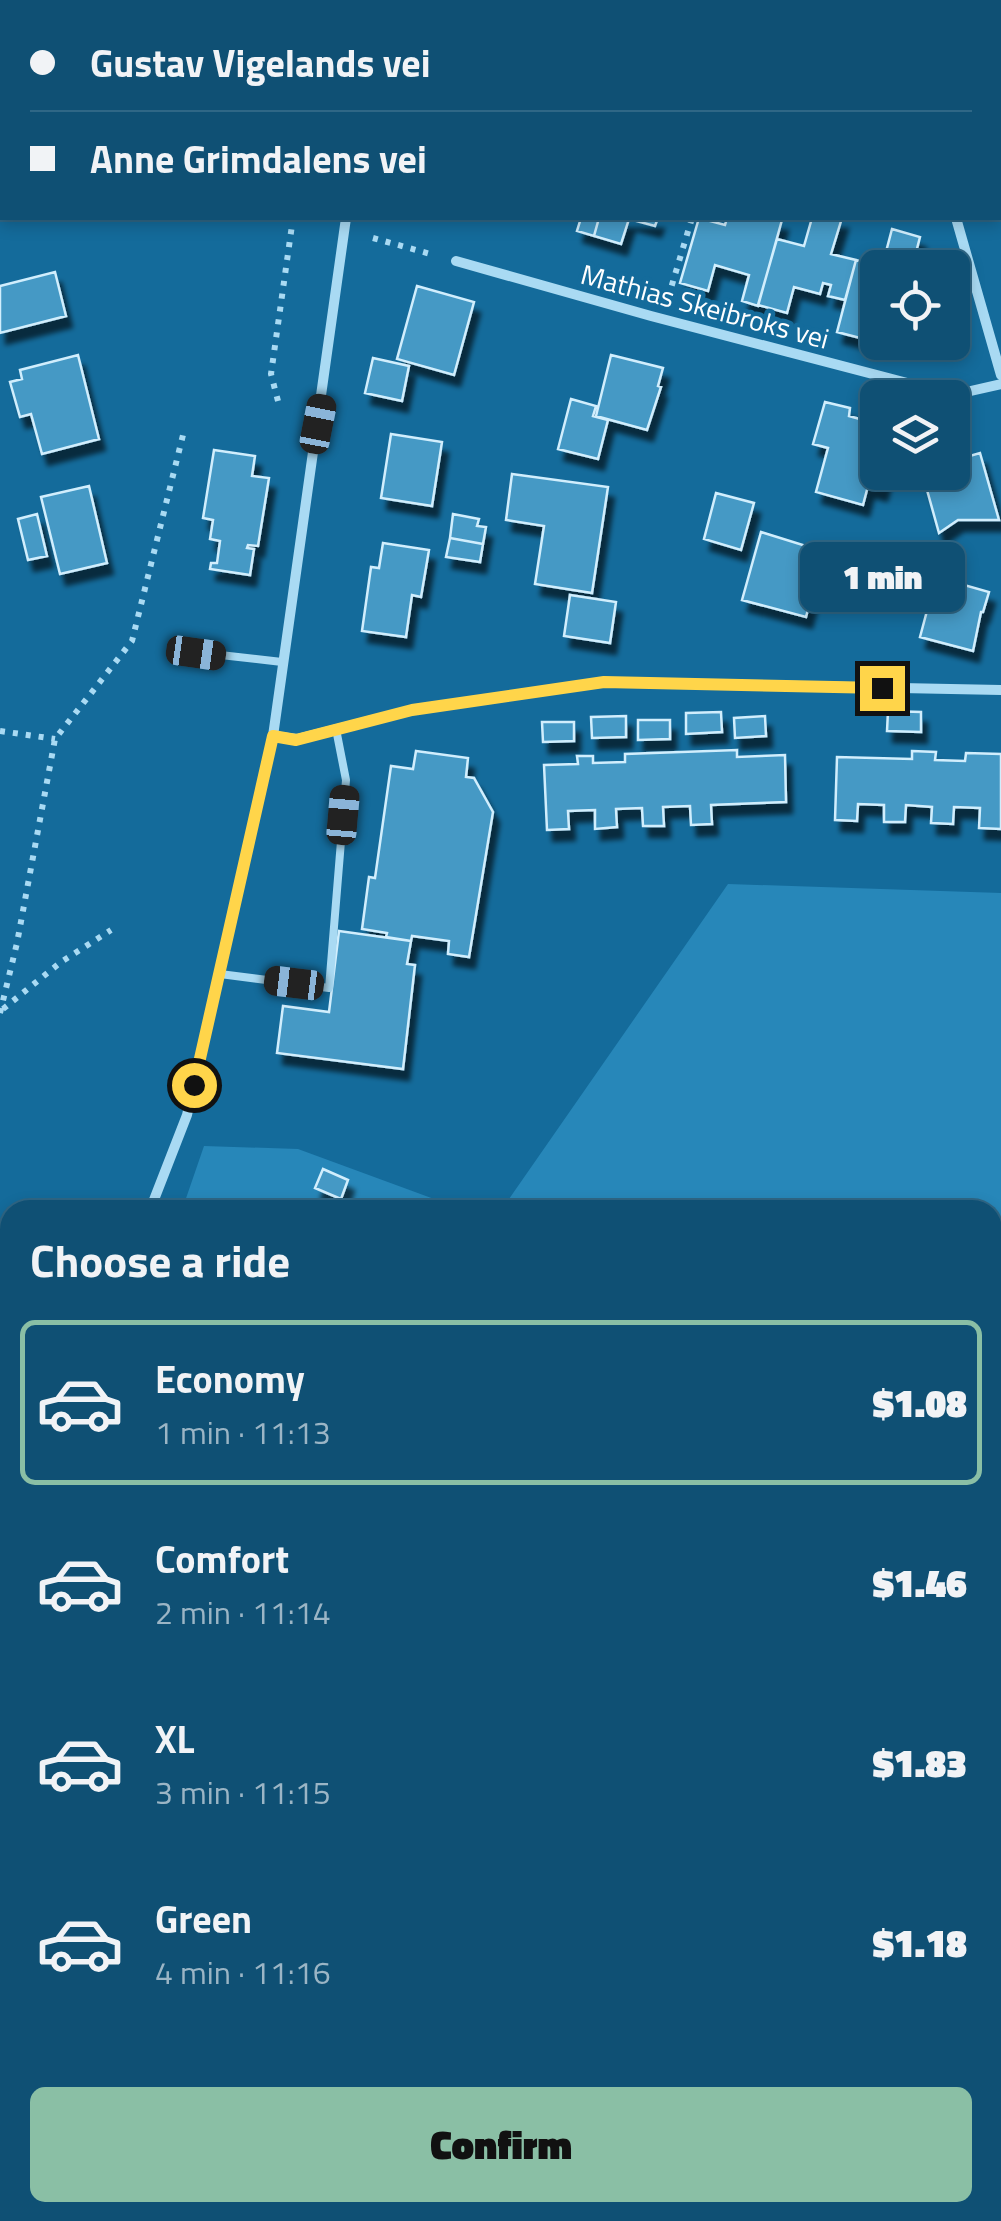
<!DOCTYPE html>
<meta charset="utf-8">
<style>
:root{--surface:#0f5074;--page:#1d5a7c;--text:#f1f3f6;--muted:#9bb5c5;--line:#2f6786;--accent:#8abfa5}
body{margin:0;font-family:"Titillium Web",sans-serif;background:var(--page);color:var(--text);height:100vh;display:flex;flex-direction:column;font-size:38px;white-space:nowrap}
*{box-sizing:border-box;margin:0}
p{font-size:32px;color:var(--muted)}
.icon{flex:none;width:55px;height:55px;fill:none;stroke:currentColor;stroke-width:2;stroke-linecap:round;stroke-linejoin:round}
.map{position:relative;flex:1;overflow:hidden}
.drawer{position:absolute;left:0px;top:1200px;width:1002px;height:1022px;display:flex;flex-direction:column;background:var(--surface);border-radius:30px 30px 0 0;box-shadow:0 5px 15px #0003,0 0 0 2px var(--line)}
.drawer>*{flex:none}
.top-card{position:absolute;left:0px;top:0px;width:1002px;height:220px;box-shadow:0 5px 15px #0003,0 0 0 2px var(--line);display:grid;align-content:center;height:220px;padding:0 30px;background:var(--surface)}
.buttons{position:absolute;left:860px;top:250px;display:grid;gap:20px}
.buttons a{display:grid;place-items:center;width:110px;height:110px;border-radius:15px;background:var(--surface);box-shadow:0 5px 15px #0003,0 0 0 2px var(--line);font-size:50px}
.end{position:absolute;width:45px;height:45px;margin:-22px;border:12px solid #ffd54a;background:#111;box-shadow:0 0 0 5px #111}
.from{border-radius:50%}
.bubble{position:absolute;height:70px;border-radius:15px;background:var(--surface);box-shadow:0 5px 15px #0003,0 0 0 2px var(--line);font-size:32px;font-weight:800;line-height:70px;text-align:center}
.car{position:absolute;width:30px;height:60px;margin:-30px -15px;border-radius:12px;box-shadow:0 0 8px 2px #0007;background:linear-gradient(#222 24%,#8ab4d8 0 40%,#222 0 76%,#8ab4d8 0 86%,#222 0)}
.top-card b{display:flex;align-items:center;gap:35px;height:95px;font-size:38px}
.top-card b+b{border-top:2px solid var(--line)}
.top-card i{width:25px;height:25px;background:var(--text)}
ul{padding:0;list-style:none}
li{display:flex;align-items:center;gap:30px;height:165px;margin:0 20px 15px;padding:0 10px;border:5px solid transparent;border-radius:15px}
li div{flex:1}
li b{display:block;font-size:38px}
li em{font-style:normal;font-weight:800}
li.current{border-color:var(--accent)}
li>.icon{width:90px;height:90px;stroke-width:1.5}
h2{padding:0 30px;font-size:45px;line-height:120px}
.cta{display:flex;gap:20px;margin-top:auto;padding:20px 30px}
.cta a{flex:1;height:115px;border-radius:15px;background:var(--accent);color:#111;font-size:40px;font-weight:800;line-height:115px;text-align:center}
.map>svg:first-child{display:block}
.green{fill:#2787b9}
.building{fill:#4599c5;stroke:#d1eefd;stroke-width:2.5;filter:url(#shadow)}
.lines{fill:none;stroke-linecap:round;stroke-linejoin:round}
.path{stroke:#a9daf3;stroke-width:6;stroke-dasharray:5 8;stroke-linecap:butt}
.service{stroke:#a9daf3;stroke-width:8}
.minor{stroke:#a9daf3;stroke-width:10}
.route{stroke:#ffd54a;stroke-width:12}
.labels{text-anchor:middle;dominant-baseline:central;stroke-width:9;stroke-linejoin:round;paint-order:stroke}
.street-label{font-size:28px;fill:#fff;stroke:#146b9b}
</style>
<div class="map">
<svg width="1001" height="2221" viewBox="0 0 1001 2221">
<defs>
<filter id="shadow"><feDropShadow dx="6" dy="11" stdDeviation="2.5" flood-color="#0009"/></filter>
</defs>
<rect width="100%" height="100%" fill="#146b9b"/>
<!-- green -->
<path class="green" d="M728,884L1001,893V2102L992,2099V1210H520L509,1199Z
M204,1146L298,1149L464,1210H182Z"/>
<!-- building -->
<path class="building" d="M581,218H599L594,236L577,231Z
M599,218H658L655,226L629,219L621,244L594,236Z
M699,218L725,225L727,218L782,220L758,306L742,301L749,275L715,265L708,291L680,283Z
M812,218H842L831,254L856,260L845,300L828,296L831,285L823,283L820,294L794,287L787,313L758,305L777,239L804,246Z
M892,229L920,237L912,268H878V310L872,308L864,339L837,332L856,260L882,267Z
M55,272L66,316L0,333V286Z
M417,286L474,302L454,375L397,359Z
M78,355L99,439L42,454L31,414L20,417L10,382L22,379L20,370Z
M611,355L663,368L658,386L661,387L647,430L596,416Z
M373,358L409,366L402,401L365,393Z
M571,399L596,406L593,416L608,420L598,459L558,449Z
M825,402L850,408L849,416L878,424V472H886L881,490L868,486L863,505L816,492L828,448L813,444Z
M391,434L442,442L432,506L381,498Z
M214,450L255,456L252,476L269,478L258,546L248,545L247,548L254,549L250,575L210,569L211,563H217L220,541L210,539L213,520L203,518Z
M980,453L999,520H958L939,533L922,472H952V461Z
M512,474L608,487L592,593L535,584L544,526L506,520Z
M89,486L107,563L60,574L41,497Z
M716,493L754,503L741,550L704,539Z
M37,514L47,556L28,560L18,519Z
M453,514L479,519L477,526L486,527L483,544L450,538Z
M761,532L848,559L846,567L840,565L834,588L815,583L806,617L742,600Z
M450,538L483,544L480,562L446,557Z
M383,543L429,550L421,597L412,595L406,637L362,631L371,567L379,568Z
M897,544L940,556L935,579L890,566Z
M936,577L989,592L983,612H981L973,651L920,637L928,607L925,605L928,591L932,592Z
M570,595L616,602L610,643L564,636Z
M888,711L921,712V732L887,731Z
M721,712L722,732L686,734V713Z
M626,716V737L592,738L591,717Z
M765,716L766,736L735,738L734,718Z
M638,720H670V739L638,740Z
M542,722H574V741L543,742Z
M737,750V757L785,755L786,802L711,805L712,824L691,825L690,806L663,807L664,826H643L642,808L616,809L617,827L595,829V810L568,811L569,829L547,830L544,765L578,764L577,756H593V763L625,762V754Z
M416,751L468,758L466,777L474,778L493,812L469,957L448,954L449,941L412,936L411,941L386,937L387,933L362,929L369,877L375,878L391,766L413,769Z
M912,751L936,752L935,760L965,761L966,753L1001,754V829L979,828L980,808L954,807L953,824L931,823L932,807L906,805L905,822H884V805L858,804L857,821L835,820L837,757L912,759Z
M339,931L411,941L407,964L415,965L403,1069L277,1053L283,1006L329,1012Z
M323,1169L348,1180L341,1199L315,1188Z
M0,1457H10V1499H0Z
M10,1757V1847H0V1766Z
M0,2146H10V2212H37V2221H0Z
M548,2212H626L632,2215L630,2221H545Z"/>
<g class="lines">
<!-- path -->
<path class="path" d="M323,2L324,0
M373,238L434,255
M668,298L692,218
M278,401L271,374L293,218
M0,731L55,739
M3,1009L61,962L111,930
M0,1013L17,943L55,739L132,641L183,435
M992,2180L1001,2184"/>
<!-- service -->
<path class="service" d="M176,650L282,662
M220,974L329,988L346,780L336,729"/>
<!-- minor -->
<path class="minor" d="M894,0L895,2
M376,2V0
M449,2L450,0
M956,218L1001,375
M456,261L651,316L953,395L1001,384
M273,736L297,739L412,710L604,682L1001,690
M150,1210L187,1115L273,736L346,218
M0,1244L10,1242
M0,1726L10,1717
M491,2212V2221
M219,2221L220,2212"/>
</g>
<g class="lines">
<!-- route -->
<path class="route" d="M194,1085L273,736L296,740L412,710L604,682L882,688"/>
</g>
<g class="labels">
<!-- street labels -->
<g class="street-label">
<text transform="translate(705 306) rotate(15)">Mathias Skeibroks vei</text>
</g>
</g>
</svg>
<div class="buttons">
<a><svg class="icon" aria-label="locate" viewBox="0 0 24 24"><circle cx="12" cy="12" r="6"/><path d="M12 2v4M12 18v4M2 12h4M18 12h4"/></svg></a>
<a><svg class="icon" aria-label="layers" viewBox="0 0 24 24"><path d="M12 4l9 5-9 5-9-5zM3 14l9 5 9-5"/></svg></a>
</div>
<i class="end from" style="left:194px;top:1085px"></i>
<i class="end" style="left:882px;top:688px"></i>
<div class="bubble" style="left:800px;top:542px;width:165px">1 min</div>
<i class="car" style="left:318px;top:424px;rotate:11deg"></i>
<i class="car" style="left:196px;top:653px;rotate:98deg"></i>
<i class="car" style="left:343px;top:815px;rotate:5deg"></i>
<i class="car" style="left:294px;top:983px;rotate:277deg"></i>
<div class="top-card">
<b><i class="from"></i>Gustav Vigelands vei</b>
<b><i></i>Anne Grimdalens vei</b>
</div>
<section class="drawer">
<h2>Choose a ride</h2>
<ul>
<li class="current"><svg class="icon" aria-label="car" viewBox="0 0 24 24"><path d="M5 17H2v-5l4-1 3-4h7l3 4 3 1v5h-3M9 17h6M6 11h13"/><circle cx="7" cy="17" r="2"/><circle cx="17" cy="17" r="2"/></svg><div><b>Economy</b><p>1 min · 11:13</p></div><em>$1.08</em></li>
<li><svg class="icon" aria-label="car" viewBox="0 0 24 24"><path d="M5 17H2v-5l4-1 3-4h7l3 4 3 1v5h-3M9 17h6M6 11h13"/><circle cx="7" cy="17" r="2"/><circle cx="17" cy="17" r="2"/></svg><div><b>Comfort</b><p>2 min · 11:14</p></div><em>$1.46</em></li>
<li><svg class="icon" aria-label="car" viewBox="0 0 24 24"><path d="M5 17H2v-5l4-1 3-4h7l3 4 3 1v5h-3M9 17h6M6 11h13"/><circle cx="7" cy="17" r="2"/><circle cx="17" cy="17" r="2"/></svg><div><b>XL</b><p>3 min · 11:15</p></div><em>$1.83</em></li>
<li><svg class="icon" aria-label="car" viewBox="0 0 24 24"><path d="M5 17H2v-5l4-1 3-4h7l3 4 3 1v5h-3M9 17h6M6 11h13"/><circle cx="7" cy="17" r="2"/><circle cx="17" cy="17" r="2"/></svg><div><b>Green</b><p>4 min · 11:16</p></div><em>$1.18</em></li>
</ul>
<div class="cta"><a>Confirm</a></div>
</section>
</div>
